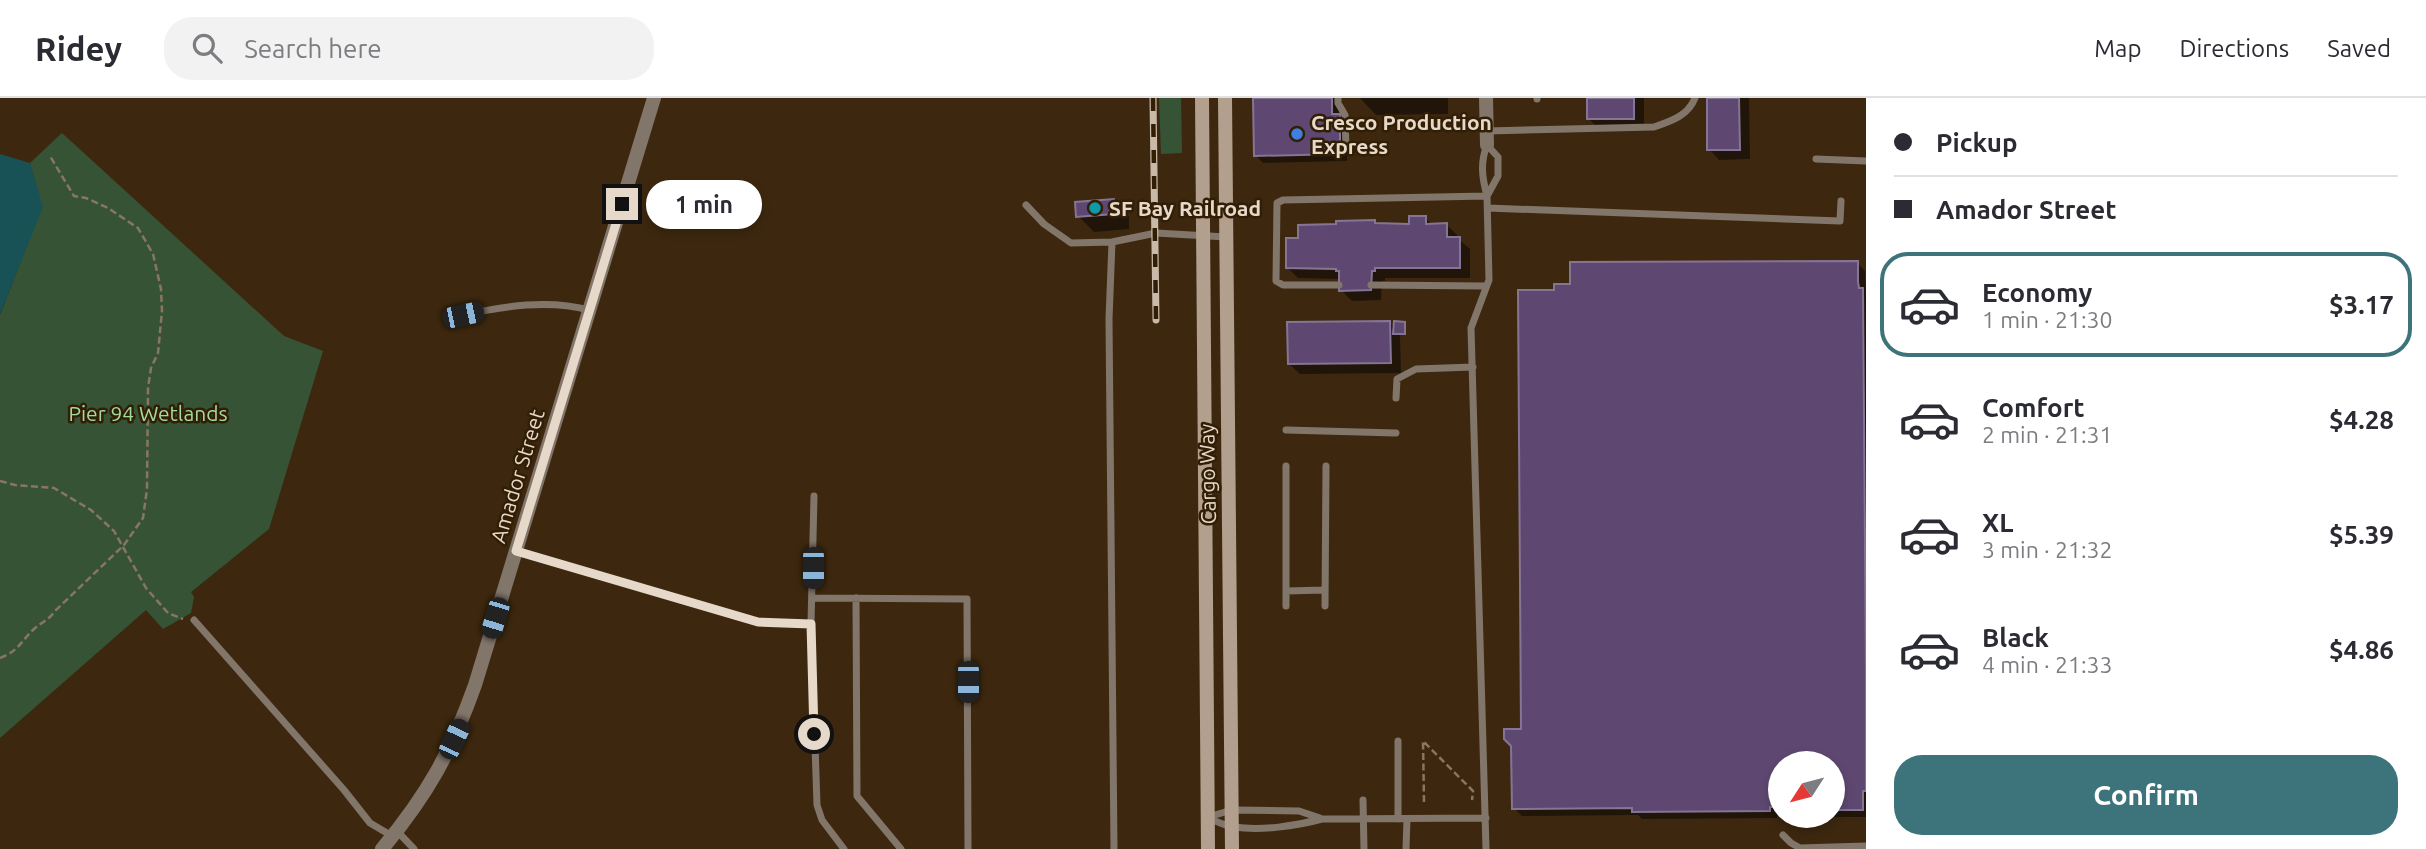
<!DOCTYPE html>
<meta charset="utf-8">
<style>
:root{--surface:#fff;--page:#f2f2f3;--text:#2b2b33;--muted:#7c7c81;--line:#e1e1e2;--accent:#3d737a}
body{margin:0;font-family:Ubuntu,sans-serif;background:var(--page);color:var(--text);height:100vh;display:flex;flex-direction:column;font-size:26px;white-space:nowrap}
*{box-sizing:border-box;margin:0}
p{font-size:23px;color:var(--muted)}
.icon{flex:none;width:38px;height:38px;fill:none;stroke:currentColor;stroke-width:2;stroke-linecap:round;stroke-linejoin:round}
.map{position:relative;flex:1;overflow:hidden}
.drawer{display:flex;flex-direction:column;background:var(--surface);width:560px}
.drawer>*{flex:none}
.top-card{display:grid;align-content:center;height:154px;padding:0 28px;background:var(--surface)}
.needle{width:46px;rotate:234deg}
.buttons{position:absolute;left:1768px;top:653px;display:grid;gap:14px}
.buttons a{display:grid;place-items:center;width:77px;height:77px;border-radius:50%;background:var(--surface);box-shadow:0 4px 10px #0003;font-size:35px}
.end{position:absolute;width:32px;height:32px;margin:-16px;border:9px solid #e6d9ca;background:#111;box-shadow:0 0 0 4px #111}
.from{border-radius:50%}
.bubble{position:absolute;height:49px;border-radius:24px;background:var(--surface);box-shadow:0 4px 10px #0003;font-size:23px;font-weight:700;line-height:49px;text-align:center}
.car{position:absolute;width:21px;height:42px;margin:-21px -10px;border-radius:9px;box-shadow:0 0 5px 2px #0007;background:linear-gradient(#222 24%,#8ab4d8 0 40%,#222 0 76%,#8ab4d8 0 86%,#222 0)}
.top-card b{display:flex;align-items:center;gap:24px;height:66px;font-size:26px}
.top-card b+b{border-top:2px solid var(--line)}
.top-card i{width:18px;height:18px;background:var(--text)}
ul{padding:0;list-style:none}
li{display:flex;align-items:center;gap:21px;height:105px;margin:0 14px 10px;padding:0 14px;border:4px solid transparent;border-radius:28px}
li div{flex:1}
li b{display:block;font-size:26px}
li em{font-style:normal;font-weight:700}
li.active{border-color:var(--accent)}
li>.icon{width:63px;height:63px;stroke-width:1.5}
.cta{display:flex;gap:14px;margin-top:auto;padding:14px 28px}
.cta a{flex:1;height:80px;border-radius:28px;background:var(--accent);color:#fff;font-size:28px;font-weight:700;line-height:80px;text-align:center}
header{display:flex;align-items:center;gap:42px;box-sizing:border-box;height:98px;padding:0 35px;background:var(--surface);border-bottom:2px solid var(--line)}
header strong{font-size:33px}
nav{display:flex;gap:38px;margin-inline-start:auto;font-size:24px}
.search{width:490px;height:63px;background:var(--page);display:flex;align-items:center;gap:18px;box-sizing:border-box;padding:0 24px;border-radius:28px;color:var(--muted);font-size:26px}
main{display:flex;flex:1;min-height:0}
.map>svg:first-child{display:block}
.green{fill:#365435}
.water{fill:#185256}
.shadow{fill:#0007}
.building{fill:#5e4872;stroke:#857594;stroke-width:2}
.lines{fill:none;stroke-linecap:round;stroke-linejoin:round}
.path{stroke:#887662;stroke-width:2.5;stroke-dasharray:7 3.5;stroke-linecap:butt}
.service{stroke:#82766b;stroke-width:7}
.minor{stroke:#82766b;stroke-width:14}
.secondary{stroke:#b29f8d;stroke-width:14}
.rail-casing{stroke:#c8b9a9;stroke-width:7}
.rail{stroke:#321e05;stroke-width:4.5;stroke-dasharray:13;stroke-linecap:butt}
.route{stroke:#e6d9ca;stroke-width:9}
.shop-dot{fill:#3f7fe0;stroke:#321e05;stroke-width:2.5}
.culture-dot{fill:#0f9aa8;stroke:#321e05;stroke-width:2.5}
.labels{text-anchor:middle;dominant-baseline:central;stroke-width:5;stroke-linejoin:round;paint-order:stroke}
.poi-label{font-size:21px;font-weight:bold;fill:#e6d9ca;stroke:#321e05;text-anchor:start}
.park-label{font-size:21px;fill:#a1db9e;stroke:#321e05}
.street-label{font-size:21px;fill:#e6d9ca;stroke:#321e05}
</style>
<header>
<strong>Ridey</strong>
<div class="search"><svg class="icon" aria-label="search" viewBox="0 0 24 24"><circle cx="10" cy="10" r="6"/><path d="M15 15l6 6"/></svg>Search here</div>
<nav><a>Map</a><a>Directions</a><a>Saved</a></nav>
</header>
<main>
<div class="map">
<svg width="1866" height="751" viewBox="0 0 1866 751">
<rect width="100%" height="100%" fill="#3d280f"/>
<!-- green -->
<path class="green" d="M1159,0H1181L1182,55L1161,56Z
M62,35L284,238L323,253L269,431L191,494L194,499L191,515L163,531L146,512L0,640V217L42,109L30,65Z"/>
<!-- water -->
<path class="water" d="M0,56L30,65L43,109L0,216Z"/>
<!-- shadow -->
<path class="shadow" d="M1255,0H1339V18L1347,26V63L1263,65L1255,57Z
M1360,0H1448V16L1376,17Z
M1589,0H1644V31H1599L1589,21Z
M1708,0H1749L1750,61L1719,62L1709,51Z
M1113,103L1129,119V131L1094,134L1078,118Z
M1425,120L1433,127L1446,126L1457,137V140L1470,151V180H1385V183H1382L1381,202L1352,203L1341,192V181L1298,180L1287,169L1300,141L1377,127L1411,128Z
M1857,165L1865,173L1866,196V719H1792L1790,718H1832V665H1780V716H1777V720L1642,721L1638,717L1522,718L1514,710L1523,633L1556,194Z
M1390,225L1395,230L1404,225L1406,227V237H1400L1401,275L1300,276L1289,266Z"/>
<!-- building -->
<path class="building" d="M1253,0H1332V16H1340V56L1254,58Z
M1587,0H1634V21H1587Z
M1707,0H1739L1740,52H1707Z
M1114,101V116L1076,119L1075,104Z
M1409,118H1426V126L1447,125V139H1460V170H1375V173H1372L1371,192L1339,193V173H1336V171L1286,170V140H1298V127L1336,126V123L1375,122V125L1409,126Z
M1858,163V184L1859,190H1863L1866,573V693H1863V712H1832V665H1780V709H1770V713L1632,714V710L1512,711L1511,648L1504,641V631H1521L1518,192H1554V186H1570V164Z
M1390,223L1391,265L1288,266L1287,224Z
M1394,223L1405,224V236H1393Z"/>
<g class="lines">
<!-- path -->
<path class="path" d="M0,383L15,387L54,390L91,412L114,433L146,490L168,515L183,521
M0,560C20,552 20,544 34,531C42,524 49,522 55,513L124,447L143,420L147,391L148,290L151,270L158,255L162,213L161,191L153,156L138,130L108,110L86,100L74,98L50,58
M1424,704L1423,643L1473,693L1472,702"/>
<!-- service -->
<path class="service" d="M1338,0V5L1345,17L1346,52
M1537,0V1
M1487,33L1654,29C1671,23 1688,18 1695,0
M1487,47L1498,59V78L1487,98C1482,79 1480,65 1487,47Z
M1816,61L1866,63
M1026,107L1044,126L1071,145L1112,144L1156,135L1226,139
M1488,110L1840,123L1841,103
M1112,144L1109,221L1114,751
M1339,187H1283L1276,183L1277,105L1283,102L1487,98L1489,182L1471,230L1486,751
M1371,187L1486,188
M463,217C505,208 548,201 589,212
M1396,300L1397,281L1416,271L1473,269
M1286,332L1396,335
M516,453L758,524L811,526L814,398
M1286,493L1325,492
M812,500L967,501L968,751
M856,500L857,698L901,751
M1286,508V368
M1325,508L1326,368
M194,522L344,692L370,725L392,738
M811,526L817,707L822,722L844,751
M1363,702L1364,751
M1208,719L1232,712L1299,713L1320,720
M1208,720C1216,723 1225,728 1234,729C1261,733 1296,728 1322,721L1486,720
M1398,721V643
M397,733L414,751
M1783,737L1791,745L1800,750L1866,748
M1406,751L1407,721"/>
<!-- minor -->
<path class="minor" d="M1486,0L1487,47
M382,751C428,696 451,654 475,587L654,0"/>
<!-- secondary -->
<path class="secondary" d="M1202,0L1208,751
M1225,0L1232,751"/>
<!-- rail casing -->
<g class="rail-casing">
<path id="rail" d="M1153,0L1156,222"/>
</g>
<!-- rail -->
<use href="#rail" class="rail"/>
</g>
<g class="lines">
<!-- route -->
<path class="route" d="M622,106L516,453L758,524L811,526L814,636"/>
</g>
<!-- markers -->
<circle class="shop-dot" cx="1297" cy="36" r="7"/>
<circle class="culture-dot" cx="1095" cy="110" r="7"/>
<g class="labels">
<!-- poi labels -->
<g class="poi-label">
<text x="1311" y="24">Cresco Production<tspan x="1311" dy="24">Express</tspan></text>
<text x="1109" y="110">SF Bay Railroad</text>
</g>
<!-- park labels -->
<g class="park-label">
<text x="148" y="315">Pier 94 Wetlands</text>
</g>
<!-- street labels -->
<g class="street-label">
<text transform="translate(1207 376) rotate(-91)">Cargo Way</text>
<text transform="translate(517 378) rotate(-73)">Amador Street</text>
</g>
</g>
</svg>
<div class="buttons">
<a><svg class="needle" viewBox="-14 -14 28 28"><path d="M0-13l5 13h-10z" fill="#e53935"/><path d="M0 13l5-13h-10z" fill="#7c7c81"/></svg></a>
</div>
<i class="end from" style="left:814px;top:636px"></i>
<i class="end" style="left:622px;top:106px"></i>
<div class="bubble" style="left:646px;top:82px;width:116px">1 min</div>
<i class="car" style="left:463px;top:217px;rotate:78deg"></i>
<i class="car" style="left:813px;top:470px;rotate:180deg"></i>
<i class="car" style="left:495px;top:520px;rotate:197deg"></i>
<i class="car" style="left:968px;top:584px;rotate:180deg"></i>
<i class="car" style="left:454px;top:641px;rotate:25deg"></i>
</div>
<section class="drawer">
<div class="top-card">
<b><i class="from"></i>Pickup</b>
<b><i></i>Amador Street</b>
</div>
<ul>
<li class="active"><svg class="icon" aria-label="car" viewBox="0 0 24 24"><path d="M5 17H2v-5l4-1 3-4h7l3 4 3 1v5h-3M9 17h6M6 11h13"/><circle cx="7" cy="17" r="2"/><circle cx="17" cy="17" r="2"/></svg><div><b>Economy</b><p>1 min · 21:30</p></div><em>$3.17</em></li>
<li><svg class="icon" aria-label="car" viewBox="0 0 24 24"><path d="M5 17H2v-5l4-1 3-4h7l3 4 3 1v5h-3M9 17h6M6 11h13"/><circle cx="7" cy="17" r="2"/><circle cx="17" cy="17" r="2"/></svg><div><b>Comfort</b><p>2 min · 21:31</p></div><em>$4.28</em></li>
<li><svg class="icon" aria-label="car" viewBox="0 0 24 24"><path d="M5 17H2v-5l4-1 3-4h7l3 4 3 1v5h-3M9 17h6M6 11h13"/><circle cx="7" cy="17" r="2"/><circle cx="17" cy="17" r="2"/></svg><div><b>XL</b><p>3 min · 21:32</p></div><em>$5.39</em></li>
<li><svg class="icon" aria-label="car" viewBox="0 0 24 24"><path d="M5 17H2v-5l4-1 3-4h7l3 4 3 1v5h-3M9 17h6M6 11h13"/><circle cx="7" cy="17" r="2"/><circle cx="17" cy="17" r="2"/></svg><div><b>Black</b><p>4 min · 21:33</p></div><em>$4.86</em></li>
</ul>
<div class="cta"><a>Confirm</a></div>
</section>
</main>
